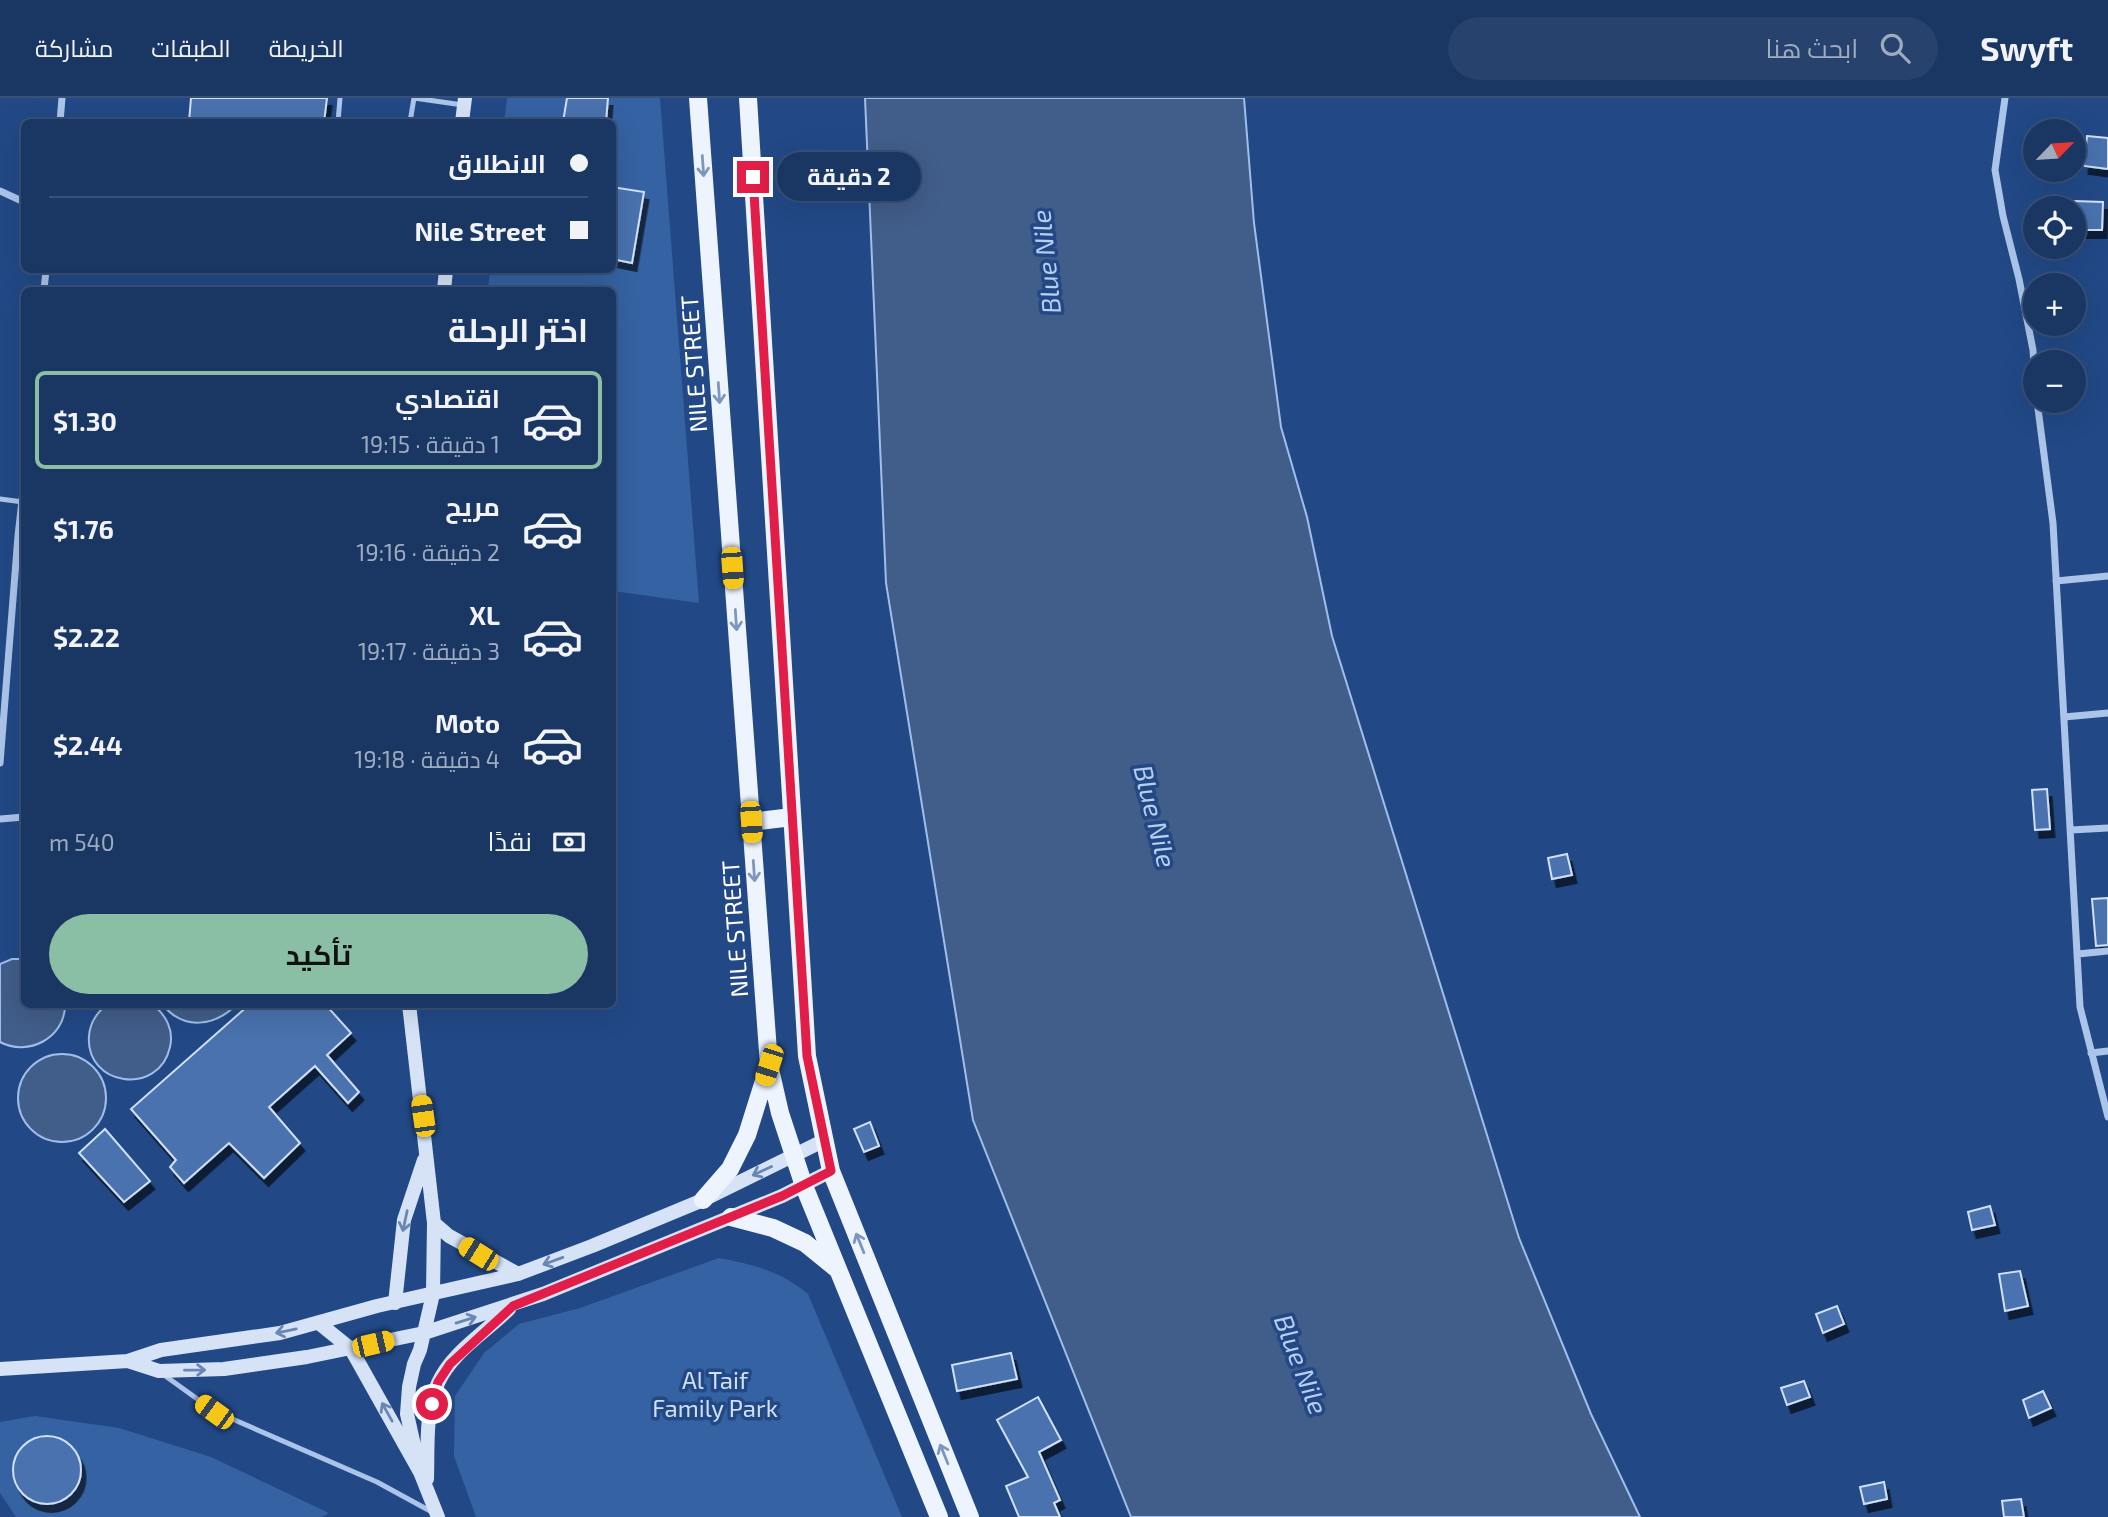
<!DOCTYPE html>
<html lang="ar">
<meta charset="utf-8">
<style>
:root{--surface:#1a3764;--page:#27426d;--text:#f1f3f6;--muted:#9facbf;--line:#385178;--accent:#8abfa5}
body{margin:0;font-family:"Exo 2",Cairo,sans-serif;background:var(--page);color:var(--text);direction:rtl;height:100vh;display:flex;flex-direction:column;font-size:26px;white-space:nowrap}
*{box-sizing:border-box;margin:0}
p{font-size:23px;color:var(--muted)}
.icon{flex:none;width:38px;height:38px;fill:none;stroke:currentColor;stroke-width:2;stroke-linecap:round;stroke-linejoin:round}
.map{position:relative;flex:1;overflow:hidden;direction:ltr}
.sheet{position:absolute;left:21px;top:189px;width:595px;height:721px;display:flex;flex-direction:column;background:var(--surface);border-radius:10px;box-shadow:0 7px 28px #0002,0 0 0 2px var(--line);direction:rtl}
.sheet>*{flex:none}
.top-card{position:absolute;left:21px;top:21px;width:595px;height:154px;border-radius:10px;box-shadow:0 7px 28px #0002,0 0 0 2px var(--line);direction:rtl;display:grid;align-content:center;height:154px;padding:0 28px;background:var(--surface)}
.needle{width:46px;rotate:65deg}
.buttons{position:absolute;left:2023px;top:21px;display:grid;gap:14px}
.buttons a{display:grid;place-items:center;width:63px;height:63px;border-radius:50%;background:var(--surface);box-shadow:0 7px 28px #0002,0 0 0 2px var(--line);font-size:35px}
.end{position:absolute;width:32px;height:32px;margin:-16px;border:9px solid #e11d48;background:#fff;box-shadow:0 0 0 4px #fff}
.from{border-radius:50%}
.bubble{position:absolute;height:49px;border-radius:24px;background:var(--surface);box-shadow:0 7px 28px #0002,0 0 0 2px var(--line);font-size:23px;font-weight:700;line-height:49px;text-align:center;direction:rtl}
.car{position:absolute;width:21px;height:42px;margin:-21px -10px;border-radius:9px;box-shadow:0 0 5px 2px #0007;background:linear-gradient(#f5c518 24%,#345 0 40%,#f5c518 0 76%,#345 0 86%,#f5c518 0)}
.top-card b{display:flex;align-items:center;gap:24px;height:66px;font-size:26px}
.top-card b+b{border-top:2px solid var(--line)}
.top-card i{width:18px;height:18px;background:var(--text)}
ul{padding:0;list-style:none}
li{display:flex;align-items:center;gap:21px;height:98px;margin:0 14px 10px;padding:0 14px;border:4px solid transparent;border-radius:10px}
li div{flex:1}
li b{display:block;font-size:26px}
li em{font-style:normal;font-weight:700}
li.active{border-color:var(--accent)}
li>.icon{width:63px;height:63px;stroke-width:1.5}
h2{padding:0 28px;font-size:32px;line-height:84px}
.pay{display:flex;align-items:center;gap:18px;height:77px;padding:0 28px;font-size:26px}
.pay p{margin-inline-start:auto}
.primary-button{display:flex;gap:14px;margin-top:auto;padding:14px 28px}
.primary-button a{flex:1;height:80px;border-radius:42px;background:var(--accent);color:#111;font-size:28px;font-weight:700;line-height:80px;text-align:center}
header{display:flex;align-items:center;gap:42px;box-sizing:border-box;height:98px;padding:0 35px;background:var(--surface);border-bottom:2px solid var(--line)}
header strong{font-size:33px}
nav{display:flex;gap:38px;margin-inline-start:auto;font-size:24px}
.search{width:490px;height:63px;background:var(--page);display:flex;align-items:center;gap:18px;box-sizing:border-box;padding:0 24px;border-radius:38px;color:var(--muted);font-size:26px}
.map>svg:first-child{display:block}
.green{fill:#3562a3}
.water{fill:#415d89;stroke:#9fbfea;stroke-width:2}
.building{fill:#4a72ae;stroke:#cfe0f7;stroke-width:2;filter:url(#shadow)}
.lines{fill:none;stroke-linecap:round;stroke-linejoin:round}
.lane{stroke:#abc4e9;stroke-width:5}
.street{stroke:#abc4e9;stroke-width:7}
.secondary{stroke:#d6e3f7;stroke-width:14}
.primary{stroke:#eef4fe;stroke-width:18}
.oneway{stroke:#7e96bc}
.oneway2{stroke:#6a87b3}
.route{stroke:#e11d48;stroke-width:9}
.labels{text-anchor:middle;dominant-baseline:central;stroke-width:7;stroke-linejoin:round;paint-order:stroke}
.street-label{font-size:24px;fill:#fff;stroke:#224986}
.park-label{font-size:24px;fill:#cfe0f7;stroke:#224986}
.water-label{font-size:26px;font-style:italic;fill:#b7cff1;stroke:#224986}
</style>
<header>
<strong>Swyft</strong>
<div class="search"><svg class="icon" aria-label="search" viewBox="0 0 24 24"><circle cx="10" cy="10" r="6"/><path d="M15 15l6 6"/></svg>ابحث هنا</div>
<nav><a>الخريطة</a><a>الطبقات</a><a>مشاركة</a></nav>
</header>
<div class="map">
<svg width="2108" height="1419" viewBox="0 0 2108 1419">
<defs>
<filter id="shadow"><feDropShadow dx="4.5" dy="8" stdDeviation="0" flood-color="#0009"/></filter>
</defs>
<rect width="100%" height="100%" fill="#224986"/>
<!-- green -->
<path class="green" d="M507,0H660L699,505L613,493L612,192H488L490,172H612V24H504Z
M719,1160C753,1166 782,1174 808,1196L902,1419H476L454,1358L455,1298L484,1255L519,1226L580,1210Z
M35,1318L119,1330L211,1359L329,1415L322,1419H16L0,1395V1324Z"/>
<!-- water -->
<path class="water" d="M865,0H1244L1254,125L1281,329L1307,419L1332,538L1519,1140L1591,1316L1640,1419H1131L973,1022L886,485Z
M12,861H24V906L65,907C65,940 28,959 0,944V866Z
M108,906L153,907C166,917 174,932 170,949C159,999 85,988 89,938C90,925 97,914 108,906Z
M163,907H236C215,928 184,933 163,907Z
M18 1000a44 44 0 1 1 88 0a44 44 0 1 1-88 0Z"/>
<!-- building -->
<path class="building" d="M191,0H327L324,24H189Z
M567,0H608L606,24H563Z
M2087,38L2108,40V71L2084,68Z
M612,89L644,94L632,165L612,161Z
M2074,103L2103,104L2102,132H2074Z
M2047,691L2050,731L2035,732L2032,692Z
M1567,756L1572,777L1552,781L1548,760Z
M2108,800V847L2096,848L2092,801Z
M250,906H325L351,935L327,957L359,994L348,1005L315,968L269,1009L300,1045L264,1080L229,1045L184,1085L170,1069L176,1062L131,1011Z
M870,1024L879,1048L864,1054L854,1031Z
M105,1031L150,1083L124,1104L79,1055Z
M1990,1108L1995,1127L1972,1132L1968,1114Z
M2020,1173L2028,1208L2005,1213L1999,1176Z
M1837,1208L1844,1226L1823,1235L1816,1216Z
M1011,1255L1017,1281L957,1293L952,1267Z
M1804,1283L1810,1299L1787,1307L1781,1290Z
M2043,1293L2051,1310L2029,1320L2023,1302Z
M1038,1299L1061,1342L1039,1354L1060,1402L1054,1405L1060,1419H1019L1006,1388L1028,1379L997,1322Z
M13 1372a34 34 0 1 1 68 0a34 34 0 1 1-68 0Z
M1884,1384L1887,1401L1864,1406L1860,1389Z
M2021,1401L2024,1419H2004L2002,1403Z"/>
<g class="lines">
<!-- lane -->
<path class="lane" d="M338,24L340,0
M410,24L414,0L463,7
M0,401L23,404
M164,1277L214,1313L377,1384L432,1414"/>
<!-- street -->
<path class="street" d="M2005,0L1995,72L2003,118L2019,181L2033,252L2035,283
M60,24L62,0
M0,93L24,104
M44,192L46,172
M2037,303L2053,425L2080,909L2108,1019
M2056,483L2108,478
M2064,619L2108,615
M0,665L18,438L24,385
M0,721L24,719
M2071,732L2108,730
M2078,856L2108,853
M2091,955L2108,953"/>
<!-- secondary -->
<path class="secondary" d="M462,24L465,0
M444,192L446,172
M409,906L434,1125L433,1196L420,1252L414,1266L409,1289L407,1316L420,1374
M434,1125L449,1138L518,1176
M395,1205L404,1122L424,1062
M320,1226L351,1251L420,1374L438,1419
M128,1263L159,1273L224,1271L307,1259L424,1235L543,1196L782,1098L831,1073
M0,1271L128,1263L161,1252L280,1235L377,1208L518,1176L592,1148L703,1102L823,1043
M427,1381C428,1350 425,1313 438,1285C452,1254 486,1234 509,1211"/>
<!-- primary -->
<path class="primary" d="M698,0L769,967L780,1015L804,1088L939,1419
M748,0L807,958L831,1073L970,1419
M751,724L792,719
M703,1102L730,1071L747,1037L769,967
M731,1119L773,1130L805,1145L837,1171"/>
</g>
<!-- one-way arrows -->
<defs><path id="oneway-shaft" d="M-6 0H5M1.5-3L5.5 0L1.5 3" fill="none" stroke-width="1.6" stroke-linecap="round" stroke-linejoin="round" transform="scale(1.75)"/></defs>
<g class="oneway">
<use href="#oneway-shaft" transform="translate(703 68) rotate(86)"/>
<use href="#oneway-shaft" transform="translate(719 295) rotate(86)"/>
<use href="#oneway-shaft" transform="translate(736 522) rotate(86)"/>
<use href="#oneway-shaft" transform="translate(754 773) rotate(86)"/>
<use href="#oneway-shaft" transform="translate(860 1145) rotate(-112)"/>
<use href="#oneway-shaft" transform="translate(944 1356) rotate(-112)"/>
</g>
<g class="oneway2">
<use href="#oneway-shaft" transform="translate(762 1073) rotate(155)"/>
<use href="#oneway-shaft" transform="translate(405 1123) rotate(102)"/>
<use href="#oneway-shaft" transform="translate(553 1163) rotate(160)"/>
<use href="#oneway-shaft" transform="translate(466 1222) rotate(-17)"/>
<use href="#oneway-shaft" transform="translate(286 1233) rotate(168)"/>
<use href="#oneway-shaft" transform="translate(195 1272) rotate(-1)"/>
<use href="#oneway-shaft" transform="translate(387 1314) rotate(-119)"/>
</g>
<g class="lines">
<!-- route -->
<path class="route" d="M432,1306L438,1284L450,1266L513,1208L782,1098L831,1073L807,958L753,79"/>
</g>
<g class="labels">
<!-- street labels -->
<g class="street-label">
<text transform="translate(693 266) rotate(-94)">NILE STREET</text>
<text transform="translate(734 831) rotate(-94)">NILE STREET</text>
</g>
<!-- park labels -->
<g class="park-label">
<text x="715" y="1281">Al Taif<tspan x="715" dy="28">Family Park</tspan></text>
</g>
<!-- water labels -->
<g class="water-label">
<text transform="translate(1045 164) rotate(-96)">Blue Nile</text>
<text transform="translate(1156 718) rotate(76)">Blue Nile</text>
<text transform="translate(1302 1266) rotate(69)">Blue Nile</text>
</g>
</g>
</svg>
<div class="buttons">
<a><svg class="needle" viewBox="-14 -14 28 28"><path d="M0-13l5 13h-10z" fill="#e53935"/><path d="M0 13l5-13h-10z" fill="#9facbf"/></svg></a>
<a><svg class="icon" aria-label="locate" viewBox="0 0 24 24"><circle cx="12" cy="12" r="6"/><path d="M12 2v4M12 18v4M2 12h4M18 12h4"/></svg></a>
<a>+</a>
<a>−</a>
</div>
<i class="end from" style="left:432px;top:1306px"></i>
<i class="end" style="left:753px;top:79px"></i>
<div class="bubble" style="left:777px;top:54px;width:144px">2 دقيقة</div>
<i class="car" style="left:732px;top:470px;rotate:176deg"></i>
<i class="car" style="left:751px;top:724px;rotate:176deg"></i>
<i class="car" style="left:769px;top:967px;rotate:198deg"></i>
<i class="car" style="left:423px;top:1018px;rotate:352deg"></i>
<i class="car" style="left:478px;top:1156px;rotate:302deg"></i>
<i class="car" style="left:373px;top:1246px;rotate:77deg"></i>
<i class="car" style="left:214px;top:1314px;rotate:306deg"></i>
<div class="top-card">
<b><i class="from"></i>الانطلاق</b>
<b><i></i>Nile Street</b>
</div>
<section class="sheet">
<h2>اختر الرحلة</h2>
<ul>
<li class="active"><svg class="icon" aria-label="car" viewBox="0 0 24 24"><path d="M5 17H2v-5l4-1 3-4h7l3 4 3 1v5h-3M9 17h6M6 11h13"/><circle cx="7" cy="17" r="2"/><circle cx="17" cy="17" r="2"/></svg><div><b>اقتصادي</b><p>1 دقيقة · 19:15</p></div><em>$1.30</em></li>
<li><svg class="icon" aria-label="car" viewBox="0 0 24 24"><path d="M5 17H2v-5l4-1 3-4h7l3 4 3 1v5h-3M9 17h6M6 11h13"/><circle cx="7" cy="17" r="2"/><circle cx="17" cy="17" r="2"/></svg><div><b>مريح</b><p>2 دقيقة · 19:16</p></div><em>$1.76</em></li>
<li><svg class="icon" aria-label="car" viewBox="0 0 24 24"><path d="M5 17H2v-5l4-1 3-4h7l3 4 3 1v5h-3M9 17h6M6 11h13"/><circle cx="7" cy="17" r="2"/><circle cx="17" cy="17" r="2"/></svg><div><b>XL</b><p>3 دقيقة · 19:17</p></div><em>$2.22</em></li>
<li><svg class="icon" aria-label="car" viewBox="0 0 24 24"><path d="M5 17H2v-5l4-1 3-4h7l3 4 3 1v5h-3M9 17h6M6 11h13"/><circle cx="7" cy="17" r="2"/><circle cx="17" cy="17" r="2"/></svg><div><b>Moto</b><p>4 دقيقة · 19:18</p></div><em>$2.44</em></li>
</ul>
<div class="pay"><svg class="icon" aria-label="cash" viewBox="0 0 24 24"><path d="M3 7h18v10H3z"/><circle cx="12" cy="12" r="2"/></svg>نقدًا<p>540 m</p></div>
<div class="primary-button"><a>تأكيد</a></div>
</section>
</div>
